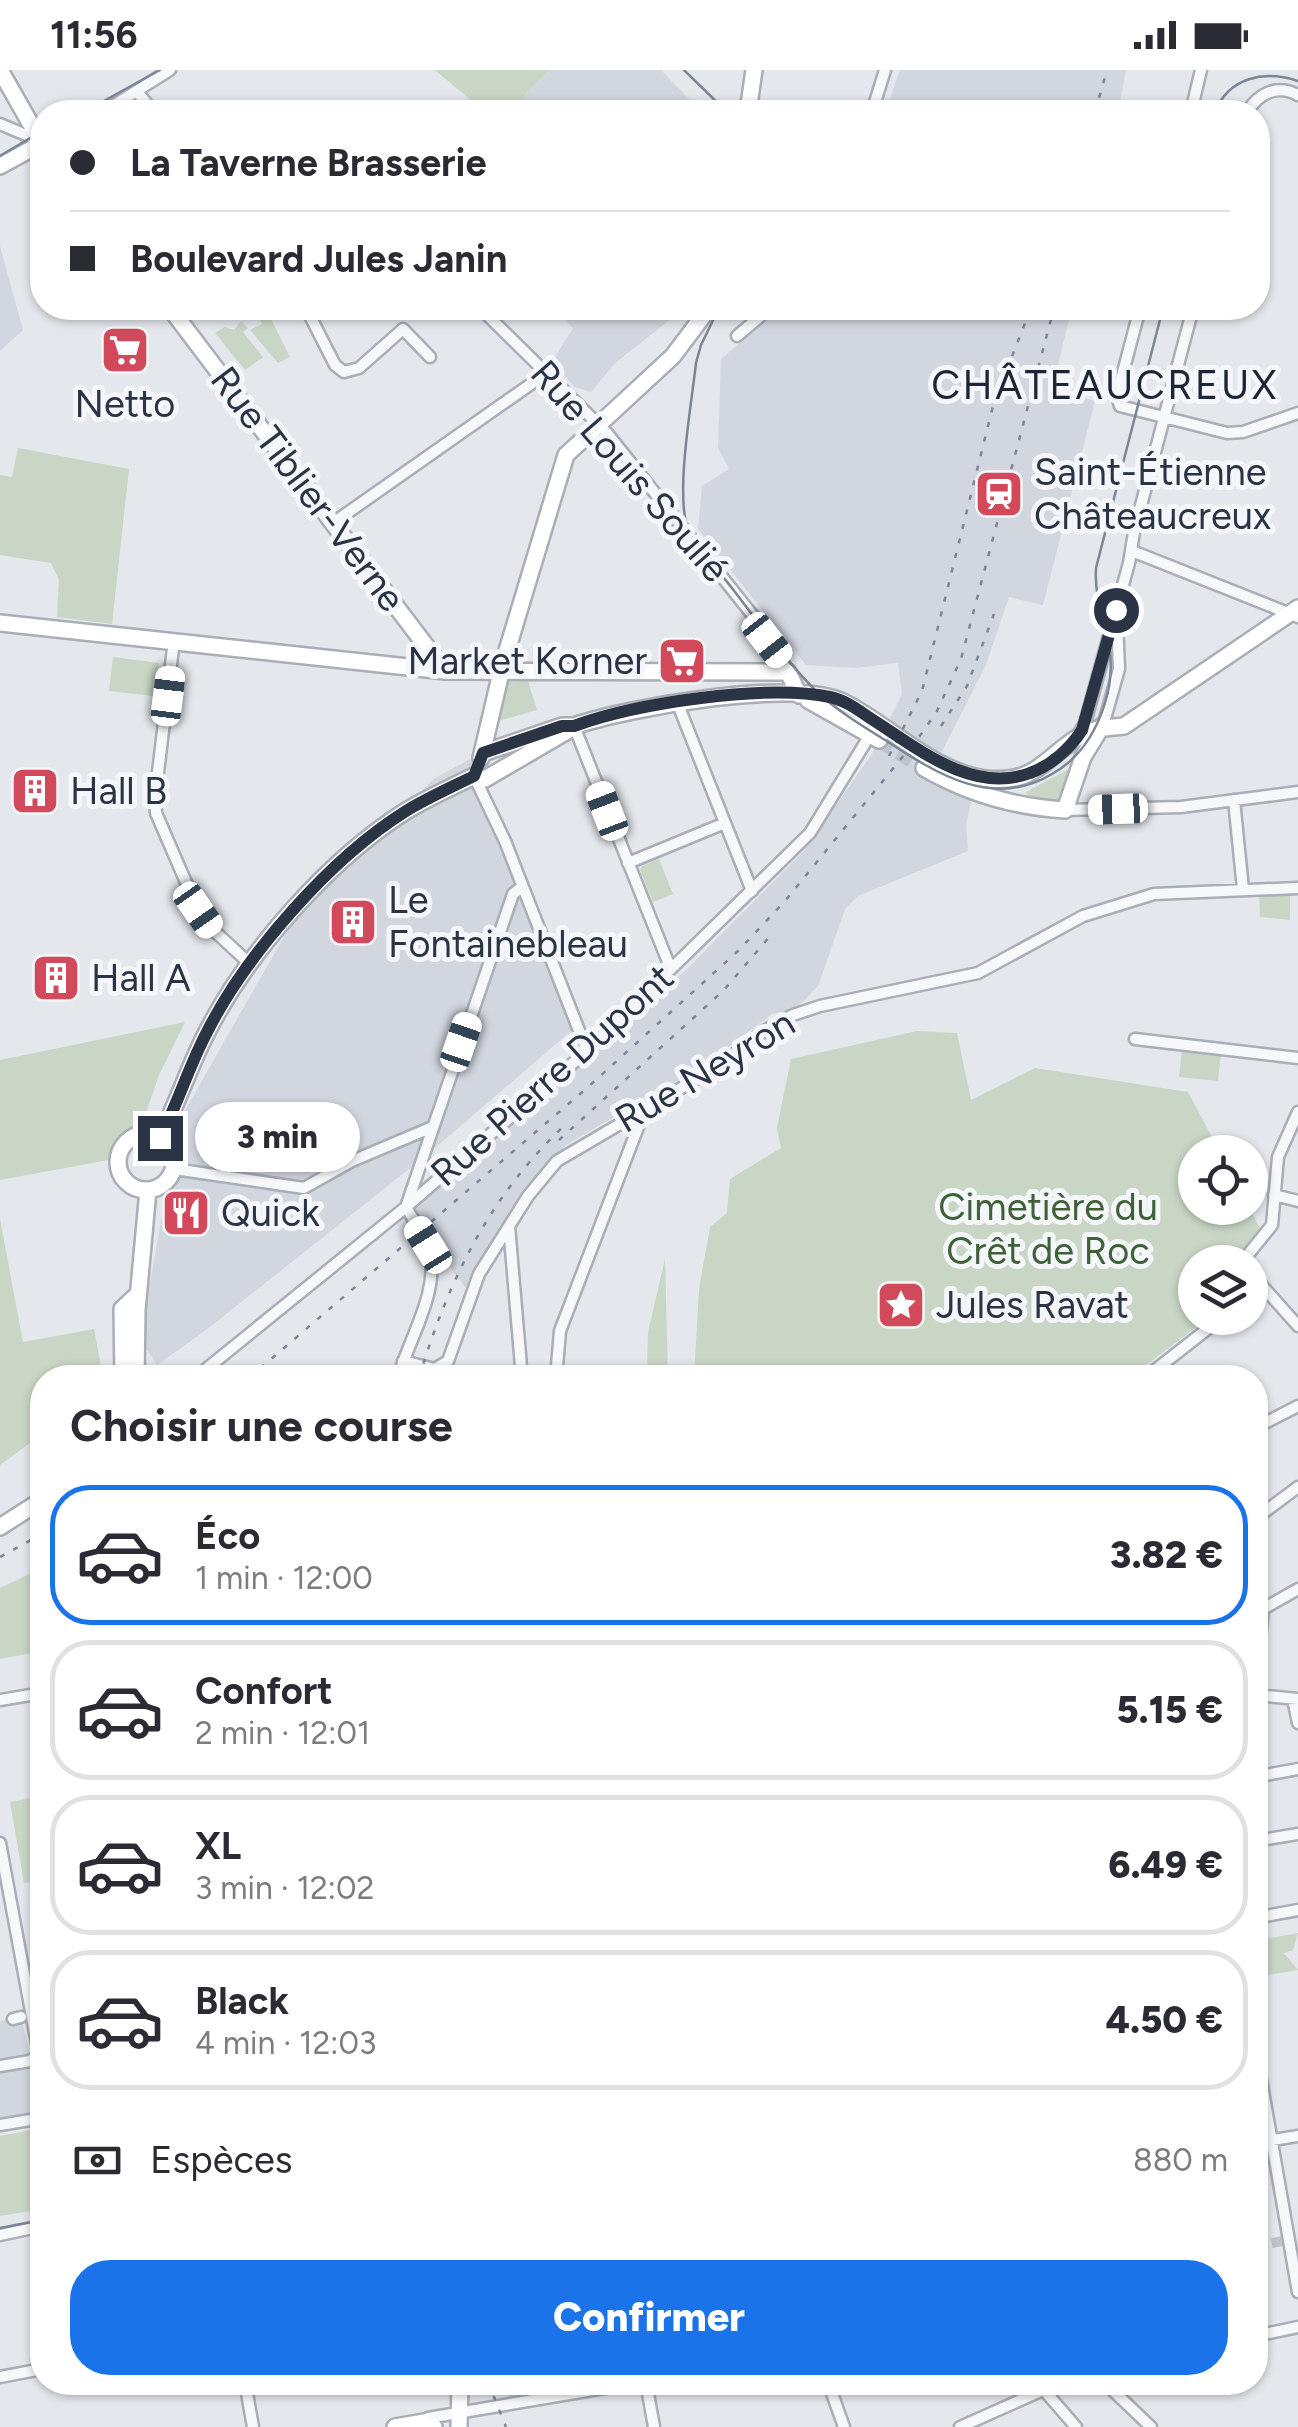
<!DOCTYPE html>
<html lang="fr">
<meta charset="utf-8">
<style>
:root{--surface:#fff;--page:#f2f2f3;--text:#2b2b33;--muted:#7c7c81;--line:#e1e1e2;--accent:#1a73e8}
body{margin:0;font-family:Figtree,sans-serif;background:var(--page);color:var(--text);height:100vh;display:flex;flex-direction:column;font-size:38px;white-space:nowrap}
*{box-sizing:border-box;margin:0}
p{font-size:32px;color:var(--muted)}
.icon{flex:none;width:55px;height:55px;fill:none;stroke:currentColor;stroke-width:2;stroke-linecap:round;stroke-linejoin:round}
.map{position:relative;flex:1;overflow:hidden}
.details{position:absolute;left:30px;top:1295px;width:1238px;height:1030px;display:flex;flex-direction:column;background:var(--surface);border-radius:40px;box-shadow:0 2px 8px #0004}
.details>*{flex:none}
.hud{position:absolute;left:30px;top:30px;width:1240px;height:220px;border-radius:40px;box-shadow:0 2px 8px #0004;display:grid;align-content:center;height:220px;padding:0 40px;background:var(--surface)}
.controls{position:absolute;left:1178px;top:1065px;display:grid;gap:20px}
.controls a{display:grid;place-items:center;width:90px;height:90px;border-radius:50%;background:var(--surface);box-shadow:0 2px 8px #0004;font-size:50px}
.end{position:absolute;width:45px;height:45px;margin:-22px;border:12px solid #2b3445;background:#fff;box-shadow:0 0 0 5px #fff}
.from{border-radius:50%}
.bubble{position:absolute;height:70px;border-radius:35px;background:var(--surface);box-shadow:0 2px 8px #0004;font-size:32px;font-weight:800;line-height:70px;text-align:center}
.car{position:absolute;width:30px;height:60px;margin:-30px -15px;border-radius:12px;box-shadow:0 0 8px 2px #0007;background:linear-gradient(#fff 24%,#345 0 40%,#fff 0 76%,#345 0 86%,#fff 0)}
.hud b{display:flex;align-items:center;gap:35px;height:95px;font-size:38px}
.hud b+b{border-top:2px solid var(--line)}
.hud i{width:25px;height:25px;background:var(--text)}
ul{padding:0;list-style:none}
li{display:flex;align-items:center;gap:30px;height:140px;margin:0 20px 15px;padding:0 20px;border:5px solid var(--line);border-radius:40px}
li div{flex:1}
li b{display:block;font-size:38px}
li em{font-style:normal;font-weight:800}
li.current{border-color:var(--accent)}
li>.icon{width:90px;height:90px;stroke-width:1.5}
h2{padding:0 40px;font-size:45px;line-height:120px}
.pay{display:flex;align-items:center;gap:25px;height:110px;padding:0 40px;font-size:38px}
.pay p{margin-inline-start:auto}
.action{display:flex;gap:20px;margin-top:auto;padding:20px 40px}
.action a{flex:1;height:115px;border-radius:40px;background:var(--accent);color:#fff;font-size:40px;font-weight:800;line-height:115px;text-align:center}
.status{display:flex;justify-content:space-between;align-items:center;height:70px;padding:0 50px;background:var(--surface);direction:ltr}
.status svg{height:28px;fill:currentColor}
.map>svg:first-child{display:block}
.built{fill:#d2d6de}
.green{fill:#c9d6c5}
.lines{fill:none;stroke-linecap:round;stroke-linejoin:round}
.street-tunnel{stroke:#bfc3cb;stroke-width:10;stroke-dasharray:10 5;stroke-linecap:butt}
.secondary-tunnel{stroke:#bfc3cb;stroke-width:15;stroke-dasharray:15 8;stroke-linecap:butt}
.street-casing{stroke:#a9aeb7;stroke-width:15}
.secondary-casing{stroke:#a9aeb7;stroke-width:20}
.street{stroke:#f7f8fa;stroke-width:10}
.secondary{stroke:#fff;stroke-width:15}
.tram{stroke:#7d8696;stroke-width:2.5}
.rail{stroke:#7d8696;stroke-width:2.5;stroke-dasharray:5 10;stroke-linecap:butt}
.route{stroke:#2b3445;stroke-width:12}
.labels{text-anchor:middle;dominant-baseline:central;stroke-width:10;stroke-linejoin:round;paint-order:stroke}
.poi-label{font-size:38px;fill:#2b3445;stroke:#f4f6f9;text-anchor:start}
.street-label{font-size:38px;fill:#2b3445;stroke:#f4f6f9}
.park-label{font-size:38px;fill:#3f6138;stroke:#f4f6f9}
.neighbourhood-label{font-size:40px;letter-spacing:2.5px;fill:#1d2536;stroke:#f4f6f9}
</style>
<div class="status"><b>11:56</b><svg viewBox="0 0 49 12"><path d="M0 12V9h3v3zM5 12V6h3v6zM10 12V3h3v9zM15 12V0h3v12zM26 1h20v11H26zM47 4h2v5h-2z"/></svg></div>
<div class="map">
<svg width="1298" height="2357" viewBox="0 0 1298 2357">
<rect width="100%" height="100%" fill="#e4e7ec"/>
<!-- built -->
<path class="built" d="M549,0H661L690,30L688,42H527L524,25Z
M900,0H1126L1118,42H885Z
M0,176L23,260L0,281Z
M553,238H685L615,293L591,322L575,317L552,292L573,258Z
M781,238H1072L1052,319L1095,331L1043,535L1009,527L986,595L928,709L972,728L966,754L968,781L858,826L845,839L818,916L796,939L772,944L707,993L566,1075L525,1124L467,1220L408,1141L587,991L689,897L803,782L872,684L902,624L898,593L856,598L806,595L698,459L702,416L729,399L718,378L721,289Z
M472,688L579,954L428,1084L206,1260L157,1295L140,1269L179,1051L303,833L435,708Z
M21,1947L42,2033V2048L0,2055V1951Z"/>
<!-- green -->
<path class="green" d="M435,0H549L524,25L527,42H485Z
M268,243L290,287L278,293L250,260L262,254L259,247Z
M241,251L248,258L243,262L263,287L245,300L215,263L225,257L234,260Z
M18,378L129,399L112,554L57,547L59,510L51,493L0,485V405L12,407Z
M113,587L159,593L154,626L109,621Z
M528,611L537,640L498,651L507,612Z
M1069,699L1072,702L1059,732H1039L1028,726L1026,722Z
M659,789L673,824L653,832L640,800L642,796Z
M1290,825V850L1260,847L1259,826Z
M185,952L159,1005L140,1060L121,1073L114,1089L0,1110V990Z
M917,961L957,963L971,1030L1035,998L1188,1022L1220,1082H1195V1138H1249L1261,1160L1231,1192H1195V1227L1191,1230L1195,1248H1201L1203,1252L1130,1307L694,1308L699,1219L710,1157L727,1143L730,1109L781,1078L777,1058L791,989Z
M1182,979L1221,983L1218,1011L1179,1007Z
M0,1149L23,1272L94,1259L103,1307L42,1308V1364L0,1395Z
M665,1189L668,1307H647L648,1262Z
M42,1498L41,1607L37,1582L0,1589V1518Z
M42,1726V1810L24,1813L10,1732Z
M1298,1863L1293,1880L1284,1883L1298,1900L1268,1905L1261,1870Z
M42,2058V2139L0,2146V2066Z
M503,2313H565L566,2319L509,2328Z"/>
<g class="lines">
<!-- street-tunnel -->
<path class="street-tunnel" d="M1257,2176L1282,2171"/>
<!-- secondary-tunnel -->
<path class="secondary-tunnel" d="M879,670L924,698"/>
<!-- street casing -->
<g class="street-casing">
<path id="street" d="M138,23L154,42
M103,42L170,0
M872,42L885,0
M1191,42L1201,0
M1247,42C1259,23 1277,14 1298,25
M0,54L38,70
M306,238L335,295L344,302L359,298L403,259L430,287
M480,238L607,363L762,557L788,602
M1140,238L1117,325L1120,336L1227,363L1243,362L1298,343
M737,266L770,238
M333,453L548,302
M1132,481L1298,547
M174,570L155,727L156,743L198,840L210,857L250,894
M677,632L752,821
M574,656L670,897
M1103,656L1119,599L1117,550
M1078,665L1085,653L1129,493L1134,462L1193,238
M474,706L505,771L587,981
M1234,730L1243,819
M1065,740L1181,737L1298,722
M628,793L725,753
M1135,969L1298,988
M174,1099L304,1118L352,1091L430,1058
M1274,1125L1298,1131
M509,1156L522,1308
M1242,1192L1272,1155L1278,1087L1298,1042
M1250,1202L1298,1256
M403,1291L435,1299L448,1291L479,1204L528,1126L557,1091L722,994L764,961L793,945L820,936L978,903L1083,846L1154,824L1298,818
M556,1305L644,1308
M195,1308L406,1137L587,981L810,763L870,665
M398,1308C409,1268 441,1220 429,1178C425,1165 413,1150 406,1137L513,824L522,817
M556,1308L560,1261L645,1039
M1145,1308L1210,1257L1206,1248
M1255,1358L1298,1336
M1255,1449L1298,1417
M1255,1621L1263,1539L1298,1519
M1255,1625L1298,1629
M1293,1629L1298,1653
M0,1630L42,1623
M1255,1707L1298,1699
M1255,1771L1298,1764
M0,1773L39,1985
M1255,1848L1298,1840
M13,1949L21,1947
M1255,1975L1298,2222
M0,1996L30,1991L39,1985
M0,2055L42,2048
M1255,2073L1298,2066
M0,2165L42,2156
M1255,2266L1298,2257
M0,2307L42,2299
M245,2312L253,2357
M646,2312L654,2357
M828,2312L844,2357
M1104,2312L1151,2357
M1044,2320L1076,2357
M424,2352L428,2348L640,2312
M960,2357L1061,2312"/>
</g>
<!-- secondary casing -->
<g class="secondary-casing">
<path id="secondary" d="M0,0L42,74
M748,42L754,0
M0,96L42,73
M170,238L445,601
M0,553L445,601L788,602L799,625
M808,630L879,670
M483,683L562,656H574C627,638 796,607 845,633C890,656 935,703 986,709C1037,714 1044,688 1080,666C1095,657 1107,658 1124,656L1298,538
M481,688L503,594L566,385L673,286L709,238
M924,698C967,723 1015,737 1065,740L1083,687L1102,656
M118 1092a28 28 0 1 1 56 0a28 28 0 1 1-56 0Z
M160,1067C178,1033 189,996 207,962C249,880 329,790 406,741C427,728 452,717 474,706L485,709L569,660
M123,1308L122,1239L138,1224
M136,1308L137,1240L148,1120
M0,1457L42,1430
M395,2357L424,2352L434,2357
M459,2357L460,2312"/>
</g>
<!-- street -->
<use href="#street" class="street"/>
<!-- secondary -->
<use href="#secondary" class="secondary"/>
<!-- tram -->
<path class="tram" d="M684,0L727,42
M84,42L160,0
M1215,42C1229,7 1264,0 1298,11
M0,86L42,61
M719,238L701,275L696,293C692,332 674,428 689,462C702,483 720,502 735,522C761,556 787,592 817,622C838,641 861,655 885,670C936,703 992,740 1052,704C1079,689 1096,662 1105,633C1123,574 1093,549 1096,498L1163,238
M0,2158L42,2150"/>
<!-- rail -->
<path class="rail" d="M1095,42L1107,0
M941,656L967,616L994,544
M889,686L922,621L994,332L1031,238
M559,1070L723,921L771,865
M249,1308L587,1018L738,881L785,831L922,663L937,641L961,589L1054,238
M419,1308C448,1211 490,1125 565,1055
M0,1487L42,1464
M488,2312L506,2357"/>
</g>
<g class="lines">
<!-- route -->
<path class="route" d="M160,1068C178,1033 189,996 207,962C247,883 331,788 406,741C427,728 452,717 474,706L483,683L562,656H574C637,633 764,614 830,627C845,630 858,640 870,648C916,677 972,725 1030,703C1050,696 1070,679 1082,660L1116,540"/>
</g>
<!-- icons -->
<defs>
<g id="supermarket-square" transform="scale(2.5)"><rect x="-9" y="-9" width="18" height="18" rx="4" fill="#d1495b" stroke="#f4f6f9"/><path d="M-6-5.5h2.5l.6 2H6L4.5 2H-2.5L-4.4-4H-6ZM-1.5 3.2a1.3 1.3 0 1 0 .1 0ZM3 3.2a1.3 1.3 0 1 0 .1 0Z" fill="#fff"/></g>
<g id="station-square" transform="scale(2.5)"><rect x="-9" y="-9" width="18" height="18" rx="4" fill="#d1495b" stroke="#f4f6f9"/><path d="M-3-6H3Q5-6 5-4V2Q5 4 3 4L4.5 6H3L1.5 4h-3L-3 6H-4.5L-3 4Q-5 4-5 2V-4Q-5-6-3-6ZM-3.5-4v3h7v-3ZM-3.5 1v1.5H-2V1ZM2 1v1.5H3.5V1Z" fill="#fff"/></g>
<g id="building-square" transform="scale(2.5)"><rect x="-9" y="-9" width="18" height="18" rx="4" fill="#d1495b" stroke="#f4f6f9"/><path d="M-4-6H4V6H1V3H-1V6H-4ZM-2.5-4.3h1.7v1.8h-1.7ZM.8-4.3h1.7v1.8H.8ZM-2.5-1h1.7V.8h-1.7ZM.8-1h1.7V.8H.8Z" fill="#fff"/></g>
<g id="restaurant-square" transform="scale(2.5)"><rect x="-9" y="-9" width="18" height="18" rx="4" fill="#d1495b" stroke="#f4f6f9"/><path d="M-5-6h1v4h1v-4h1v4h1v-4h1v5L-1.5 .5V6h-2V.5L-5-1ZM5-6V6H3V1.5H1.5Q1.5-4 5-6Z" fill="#fff"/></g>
<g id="sight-square" transform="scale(2.5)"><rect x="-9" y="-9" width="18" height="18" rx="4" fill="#d1495b" stroke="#f4f6f9"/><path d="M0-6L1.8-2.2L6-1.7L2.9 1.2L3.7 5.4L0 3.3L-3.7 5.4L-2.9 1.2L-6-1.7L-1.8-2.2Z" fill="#fff"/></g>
</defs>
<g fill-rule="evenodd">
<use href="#supermarket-square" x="125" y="280"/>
<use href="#station-square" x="999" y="424"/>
<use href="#supermarket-square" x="682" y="591"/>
<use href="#building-square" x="35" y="721"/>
<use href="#building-square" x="353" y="852"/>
<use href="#building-square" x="56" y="908"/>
<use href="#restaurant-square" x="186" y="1143"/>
<use href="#sight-square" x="901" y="1235"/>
</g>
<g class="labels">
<!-- poi labels -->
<g class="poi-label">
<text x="125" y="334" text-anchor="middle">Netto</text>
<text x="1034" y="402">Saint-Étienne<tspan x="1034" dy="44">Châteaucreux</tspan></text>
<text x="647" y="591" text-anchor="end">Market Korner</text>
<text x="70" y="721">Hall B</text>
<text x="388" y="830">Le<tspan x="388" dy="44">Fontainebleau</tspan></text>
<text x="91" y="908">Hall A</text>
<text x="221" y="1143">Quick</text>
<text x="936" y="1235">Jules Ravat</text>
</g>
<!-- street labels -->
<g class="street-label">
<text transform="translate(630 401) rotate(49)">Rue Louis Soulié</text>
<text transform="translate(308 419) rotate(53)">Rue Tiblier-Verne</text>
<text transform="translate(705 1001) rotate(-31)">Rue Neyron</text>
<text transform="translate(552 1005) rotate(-42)">Rue Pierre Dupont</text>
</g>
<!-- park labels -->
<g class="park-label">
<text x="1048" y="1137">Cimetière du<tspan x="1048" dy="44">Crêt de Roc</tspan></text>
</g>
<!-- neighbourhood labels -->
<g class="neighbourhood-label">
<text x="1105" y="315">CHÂTEAUCREUX</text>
</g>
</g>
</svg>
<div class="controls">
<a><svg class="icon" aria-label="locate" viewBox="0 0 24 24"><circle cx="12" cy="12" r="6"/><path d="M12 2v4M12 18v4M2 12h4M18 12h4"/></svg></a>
<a><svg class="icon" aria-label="layers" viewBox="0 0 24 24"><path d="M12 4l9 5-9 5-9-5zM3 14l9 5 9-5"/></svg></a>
</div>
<i class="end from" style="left:1116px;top:540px"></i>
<i class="end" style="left:160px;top:1068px"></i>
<div class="bubble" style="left:195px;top:1032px;width:165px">3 min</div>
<i class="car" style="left:767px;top:570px;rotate:142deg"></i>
<i class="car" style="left:168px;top:626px;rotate:7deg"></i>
<i class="car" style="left:1118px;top:739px;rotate:268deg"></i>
<i class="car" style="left:607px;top:741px;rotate:339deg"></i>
<i class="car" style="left:198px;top:840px;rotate:145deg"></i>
<i class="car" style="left:461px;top:972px;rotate:19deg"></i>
<i class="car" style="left:428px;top:1175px;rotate:328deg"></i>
<div class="hud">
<b><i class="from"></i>La Taverne Brasserie</b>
<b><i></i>Boulevard Jules Janin</b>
</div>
<section class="details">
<h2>Choisir une course</h2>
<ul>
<li class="current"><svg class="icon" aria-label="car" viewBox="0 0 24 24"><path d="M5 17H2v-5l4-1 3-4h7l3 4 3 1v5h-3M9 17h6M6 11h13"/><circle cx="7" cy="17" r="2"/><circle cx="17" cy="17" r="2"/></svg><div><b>Éco</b><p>1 min · 12:00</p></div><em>3.82 €</em></li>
<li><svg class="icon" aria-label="car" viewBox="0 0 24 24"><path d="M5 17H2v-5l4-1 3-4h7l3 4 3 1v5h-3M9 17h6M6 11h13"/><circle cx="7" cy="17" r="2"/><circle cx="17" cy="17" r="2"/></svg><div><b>Confort</b><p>2 min · 12:01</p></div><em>5.15 €</em></li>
<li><svg class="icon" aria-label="car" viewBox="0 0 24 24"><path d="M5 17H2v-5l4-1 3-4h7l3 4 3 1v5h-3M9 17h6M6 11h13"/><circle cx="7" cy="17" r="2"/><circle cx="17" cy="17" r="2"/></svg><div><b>XL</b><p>3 min · 12:02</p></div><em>6.49 €</em></li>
<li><svg class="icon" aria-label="car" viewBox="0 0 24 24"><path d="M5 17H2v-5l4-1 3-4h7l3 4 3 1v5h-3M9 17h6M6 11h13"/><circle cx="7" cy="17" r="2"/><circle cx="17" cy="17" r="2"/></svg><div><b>Black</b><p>4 min · 12:03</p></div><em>4.50 €</em></li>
</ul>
<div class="pay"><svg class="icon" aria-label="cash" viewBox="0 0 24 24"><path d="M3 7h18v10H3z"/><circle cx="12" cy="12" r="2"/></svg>Espèces<p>880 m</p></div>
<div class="action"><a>Confirmer</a></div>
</section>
</div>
